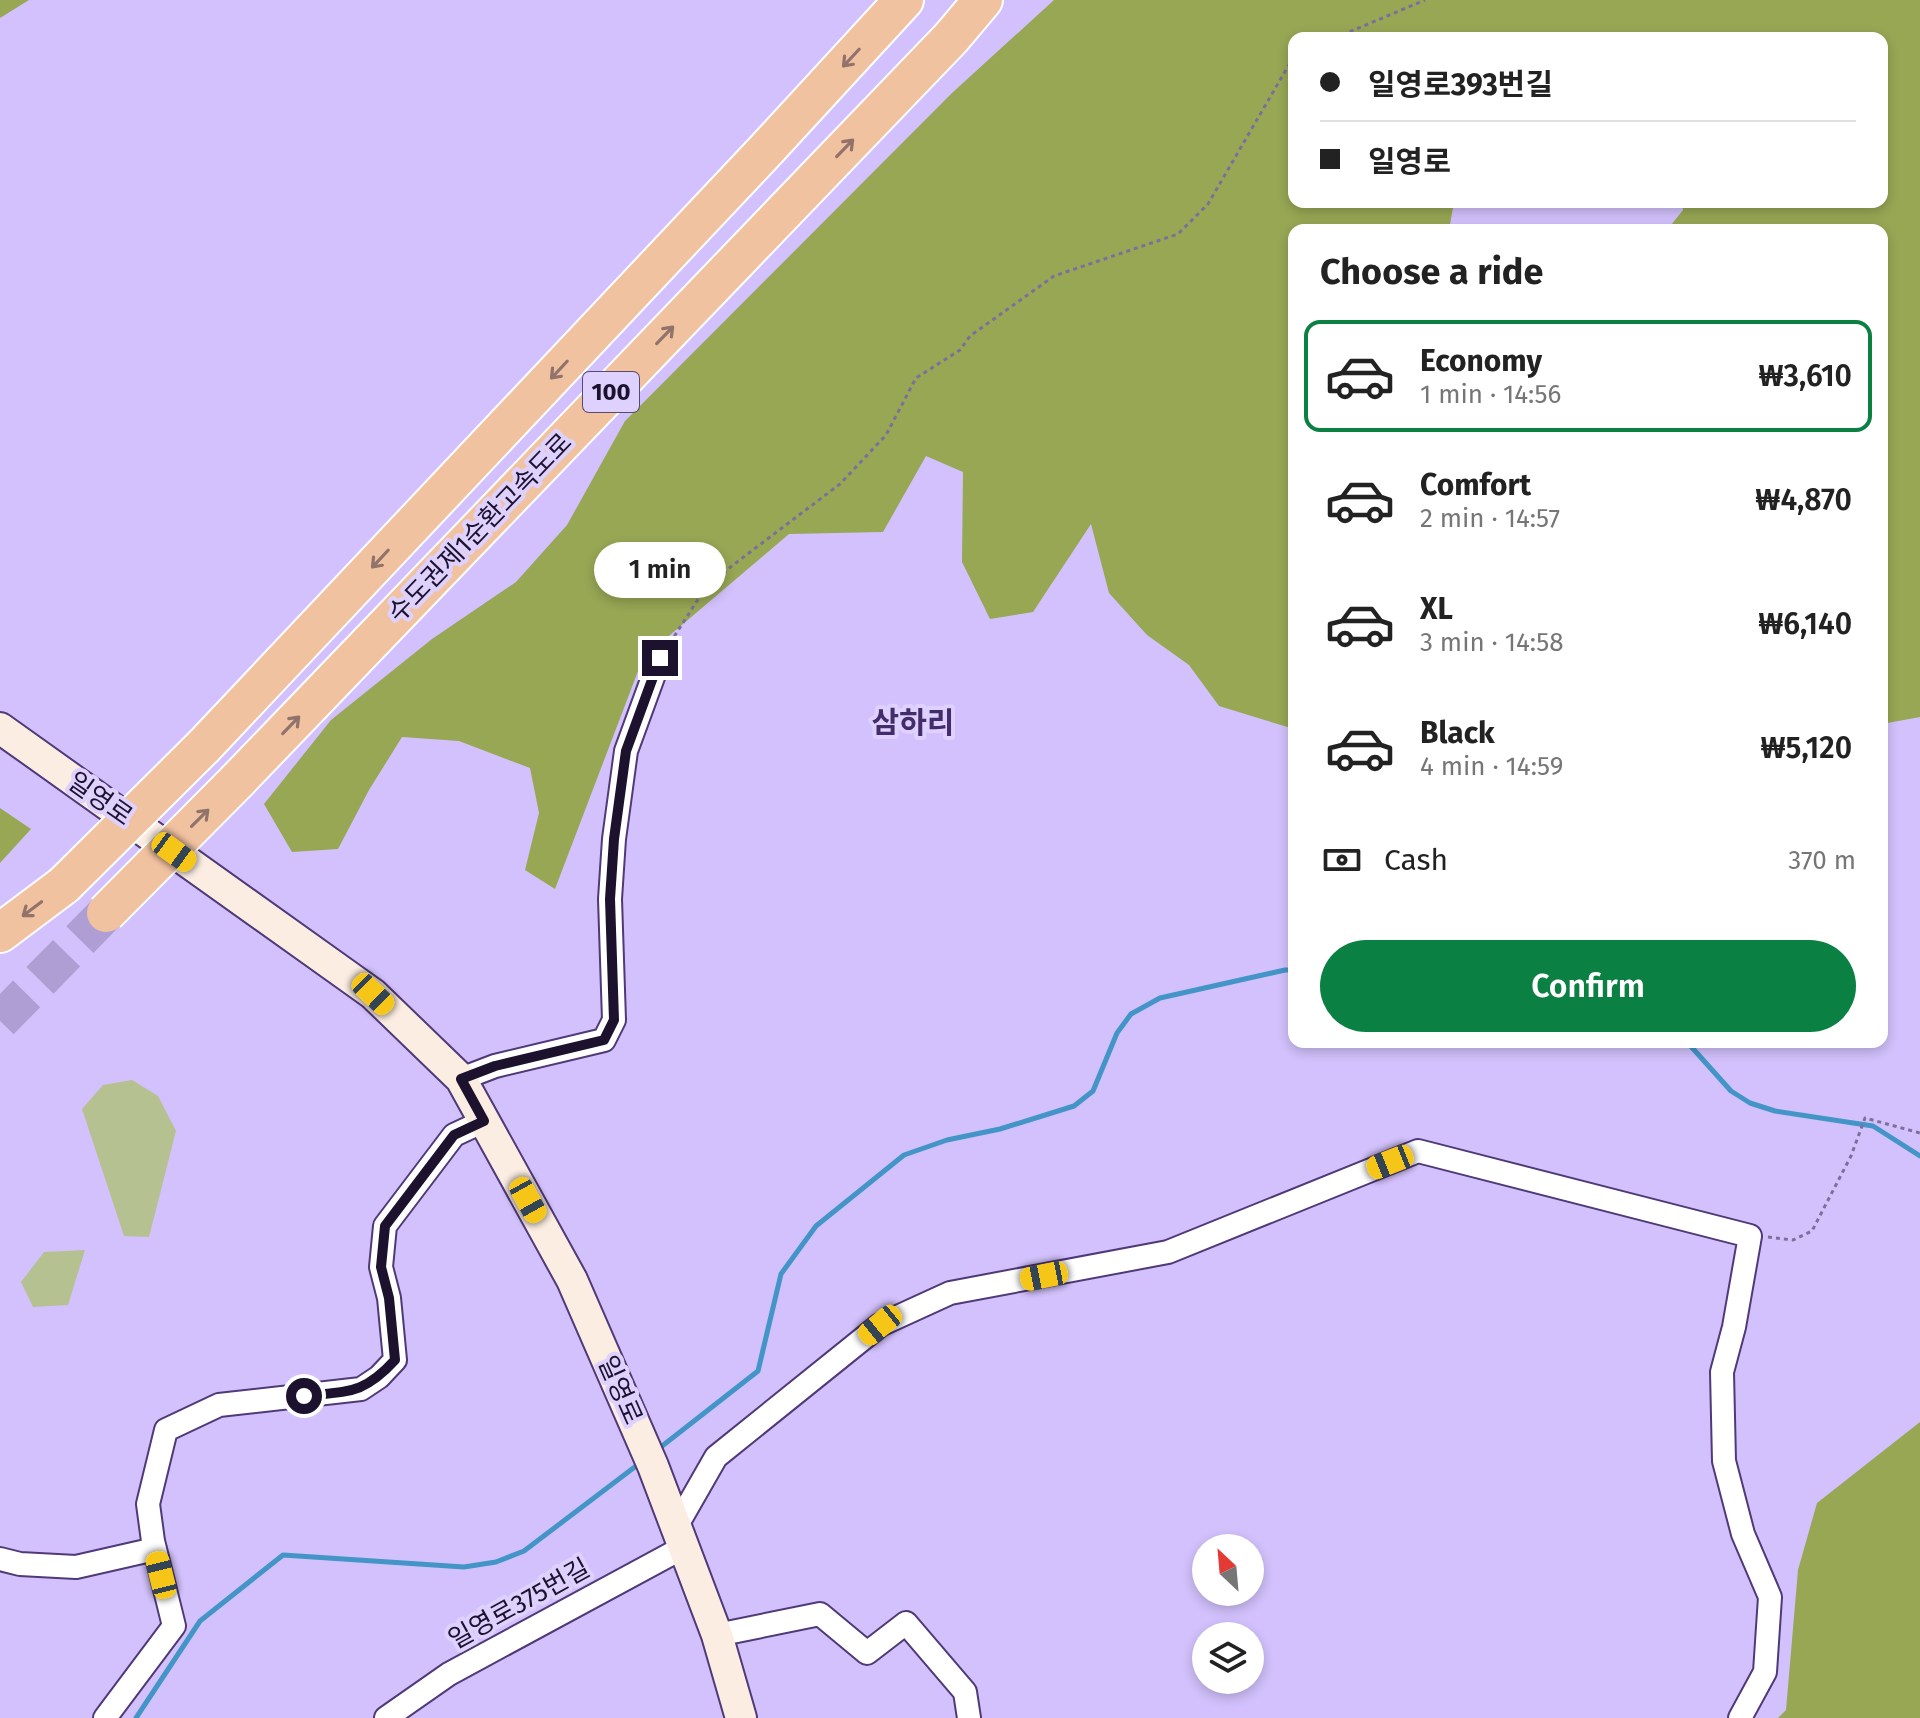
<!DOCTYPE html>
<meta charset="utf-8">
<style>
:root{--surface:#fff;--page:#f6f6f6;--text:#222;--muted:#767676;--line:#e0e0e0;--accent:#0b8043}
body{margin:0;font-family:"Fira Sans","Noto Sans KR",sans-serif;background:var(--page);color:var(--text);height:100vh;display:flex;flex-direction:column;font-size:30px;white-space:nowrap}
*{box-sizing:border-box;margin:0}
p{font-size:26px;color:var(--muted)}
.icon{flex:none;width:44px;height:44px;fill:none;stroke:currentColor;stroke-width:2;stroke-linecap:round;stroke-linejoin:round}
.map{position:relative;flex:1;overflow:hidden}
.panel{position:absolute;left:1288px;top:224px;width:600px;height:824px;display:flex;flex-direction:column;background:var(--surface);border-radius:16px;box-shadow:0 4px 12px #0003}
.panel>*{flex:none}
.guide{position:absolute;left:1288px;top:32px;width:600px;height:176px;border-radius:16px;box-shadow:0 4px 12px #0003;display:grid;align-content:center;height:176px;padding:0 32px;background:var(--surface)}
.needle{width:52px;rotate:334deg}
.fabs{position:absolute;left:1192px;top:1534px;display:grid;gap:16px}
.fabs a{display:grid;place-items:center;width:72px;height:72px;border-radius:50%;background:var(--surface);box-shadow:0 4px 12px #0003;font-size:40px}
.end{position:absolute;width:36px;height:36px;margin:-18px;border:10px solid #1c122d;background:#fff;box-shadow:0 0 0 4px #fff}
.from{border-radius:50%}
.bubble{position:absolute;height:56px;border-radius:28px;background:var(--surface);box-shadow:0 4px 12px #0003;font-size:26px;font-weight:600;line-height:56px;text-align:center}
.car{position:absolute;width:24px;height:48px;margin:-24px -12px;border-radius:10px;box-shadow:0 0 6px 2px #0007;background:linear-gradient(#f5c518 24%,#345 0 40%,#f5c518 0 76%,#345 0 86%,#f5c518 0)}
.guide b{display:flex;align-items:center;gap:28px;height:76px;font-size:30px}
.guide b+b{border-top:2px solid var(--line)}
.guide i{width:20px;height:20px;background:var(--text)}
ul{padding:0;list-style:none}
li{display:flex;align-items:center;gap:24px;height:112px;margin:0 16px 12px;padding:0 16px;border:4px solid transparent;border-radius:16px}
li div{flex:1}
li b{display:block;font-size:30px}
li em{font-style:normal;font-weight:600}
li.on{border-color:var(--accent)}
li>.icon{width:72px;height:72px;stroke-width:1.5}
h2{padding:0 32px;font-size:36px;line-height:96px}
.pay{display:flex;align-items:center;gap:20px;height:88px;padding:0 32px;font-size:30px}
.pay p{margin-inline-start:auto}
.primary-button{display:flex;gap:16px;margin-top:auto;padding:16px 32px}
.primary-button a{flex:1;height:92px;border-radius:48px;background:var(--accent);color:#fff;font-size:32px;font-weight:600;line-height:92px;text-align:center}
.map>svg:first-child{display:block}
.green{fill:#b6c191}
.forest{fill:#97a754}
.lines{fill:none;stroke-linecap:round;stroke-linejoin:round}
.stream{stroke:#4295c6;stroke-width:5}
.highway-tunnel{stroke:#ae9ed3;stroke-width:38;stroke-dasharray:38 19;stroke-linecap:butt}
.street-casing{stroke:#4f3977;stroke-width:26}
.secondary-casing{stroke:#4f3977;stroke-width:34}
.highway-casing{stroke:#fff;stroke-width:42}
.path{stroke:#7d6f9b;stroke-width:3;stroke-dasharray:4 4;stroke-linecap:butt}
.street{stroke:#fff;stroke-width:22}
.secondary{stroke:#fbede2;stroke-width:30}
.highway{stroke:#f1c2a0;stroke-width:38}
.highway-bridge-casing{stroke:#fff;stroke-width:42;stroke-linecap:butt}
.highway-bridge{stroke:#f1c2a0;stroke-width:38}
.oneway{stroke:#91736c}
.route{stroke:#1c122d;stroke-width:10}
.labels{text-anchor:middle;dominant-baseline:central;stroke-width:8;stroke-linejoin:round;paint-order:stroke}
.shield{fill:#ded1fe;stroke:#564b6c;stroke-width:2}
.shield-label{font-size:24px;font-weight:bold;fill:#1c122d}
.street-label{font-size:26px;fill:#1c122d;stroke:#ded1fe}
.quarter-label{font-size:30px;font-weight:bold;fill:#432c6a;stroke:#ded1fe}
</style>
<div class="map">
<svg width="1920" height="1718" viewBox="0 0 1920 1718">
<rect width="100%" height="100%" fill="#d2c1fc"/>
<!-- green -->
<path class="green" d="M132,1080L158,1096L176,1131L149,1237L124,1236L82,1109L103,1085Z
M85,1250L68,1305L33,1307L21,1282L44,1252Z"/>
<!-- forest -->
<path class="forest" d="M0,0H29L0,18Z
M1054,0H1920V717L1882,724V230H1667L1683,210L1682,202H1882V38H1294V202H1454L1449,230H1294V729L1219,706L1189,665L1147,635L1109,593L1091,524L1033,612L990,619L962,562L963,472L926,456L883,532L789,534L643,658L555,889L525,870L539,813L530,768L459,741L402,737L369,790L338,849L292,852L264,804L331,720L432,639L516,582L567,525L625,421L952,93Z
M0,808L31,829L0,863Z
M1920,1422V1718H1778L1786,1710L1798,1570L1817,1503Z"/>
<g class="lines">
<!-- stream -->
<path class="stream" d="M1687,1042L1731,1091L1750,1103L1775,1111L1873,1126L1920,1156
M657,1450L758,1371L781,1274L816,1226L904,1155L947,1140L1000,1129L1074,1106L1093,1091L1117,1033L1131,1014L1160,998L1285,970H1294
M136,1718L200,1621L283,1555L464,1567L496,1562L524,1551L640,1463"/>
<!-- highway-tunnel -->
<path class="highway-tunnel" d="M0,1021L106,913"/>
<!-- street casing -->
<g class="street-casing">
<path id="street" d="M461,1079L495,1066L604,1040L614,1020L610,899L614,839L626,751L660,658
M676,1527L716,1457L880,1325L950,1293L1168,1252L1418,1151L1750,1236L1734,1327L1722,1372L1724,1461L1743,1534L1770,1597L1765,1672L1740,1718
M0,1559L20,1564L76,1567L155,1549
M717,1635L820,1614L867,1653L906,1623L965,1692L969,1718
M105,1718L174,1626L153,1541L148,1504L166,1430L219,1405L361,1389L379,1377L395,1360L389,1298L381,1267L385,1226L454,1135L484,1121
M386,1718L449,1674L684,1547"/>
</g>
<!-- secondary casing -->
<g class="secondary-casing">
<path id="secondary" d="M0,728L373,994L461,1079L572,1280L653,1466L717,1635L741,1718"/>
</g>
<!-- highway casing -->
<g class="highway-casing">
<path id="highway" d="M204,746L765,151L904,0
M237,781L951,38L983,0
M0,933L64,885"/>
</g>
<!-- path -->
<path class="path" d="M1335,38L1425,0
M670,643L704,590L733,565L840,484L886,435L916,378L960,350L970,336L1054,276L1178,234L1208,204L1294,56
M1768,1237L1793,1240L1812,1231L1851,1156L1865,1118L1920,1133"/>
<!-- street -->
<use href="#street" class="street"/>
<!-- secondary -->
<use href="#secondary" class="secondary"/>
<!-- highway -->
<use href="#highway" class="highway"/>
<!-- highway-bridge casing -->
<g class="highway-bridge-casing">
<path id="highway-bridge" d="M64,885L204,746
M106,913L237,781"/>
</g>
<!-- highway-bridge -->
<use href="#highway-bridge" class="highway-bridge"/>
</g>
<!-- one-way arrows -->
<defs><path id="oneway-shaft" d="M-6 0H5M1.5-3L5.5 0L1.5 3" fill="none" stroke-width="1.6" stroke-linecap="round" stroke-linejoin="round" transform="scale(2)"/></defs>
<g class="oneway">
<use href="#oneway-shaft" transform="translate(851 58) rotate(133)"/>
<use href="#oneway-shaft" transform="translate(845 148) rotate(-46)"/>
<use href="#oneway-shaft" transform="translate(665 335) rotate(-46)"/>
<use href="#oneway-shaft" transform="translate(559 370) rotate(133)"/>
<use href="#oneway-shaft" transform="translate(380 559) rotate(133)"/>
<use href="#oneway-shaft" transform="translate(291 725) rotate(-46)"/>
<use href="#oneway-shaft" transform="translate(200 818) rotate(-45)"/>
<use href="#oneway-shaft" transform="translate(32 909) rotate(143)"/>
</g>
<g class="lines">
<!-- route -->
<path class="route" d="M304,1396C348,1391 363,1395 395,1360L389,1298L381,1267L385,1226L454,1135L484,1121L461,1079L495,1066L604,1040L614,1020L610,899L614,839L626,751L660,658"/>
</g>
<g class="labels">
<!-- shield labels -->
<rect class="shield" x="583" y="372" width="56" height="40" rx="6"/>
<g class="shield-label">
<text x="611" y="392">100</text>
</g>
<!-- street labels -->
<g class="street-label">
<text transform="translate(480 528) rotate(-46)">수도권제1순환고속도로</text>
<text transform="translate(100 799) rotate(35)">일영로</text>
<text transform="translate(620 1390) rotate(66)">일영로</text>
<text transform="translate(519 1604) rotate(-29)">일영로375번길</text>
</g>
<!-- quarter labels -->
<g class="quarter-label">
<text x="913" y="723">삼하리</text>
</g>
</g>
</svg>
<div class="fabs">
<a><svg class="needle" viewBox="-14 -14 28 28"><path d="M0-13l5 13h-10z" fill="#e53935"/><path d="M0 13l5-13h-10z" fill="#767676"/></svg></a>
<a><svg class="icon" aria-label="layers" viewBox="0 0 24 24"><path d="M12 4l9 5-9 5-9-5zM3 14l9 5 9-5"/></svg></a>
</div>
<i class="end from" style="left:304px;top:1396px"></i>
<i class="end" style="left:660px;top:658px"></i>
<div class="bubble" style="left:594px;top:542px;width:132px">1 min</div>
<i class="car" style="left:174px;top:852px;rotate:126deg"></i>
<i class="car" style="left:373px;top:994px;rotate:134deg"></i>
<i class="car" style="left:1390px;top:1162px;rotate:248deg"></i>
<i class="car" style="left:528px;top:1200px;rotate:151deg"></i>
<i class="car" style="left:1044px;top:1276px;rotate:259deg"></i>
<i class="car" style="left:880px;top:1325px;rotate:231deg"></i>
<i class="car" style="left:161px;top:1575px;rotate:346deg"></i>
<div class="guide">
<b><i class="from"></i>일영로393번길</b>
<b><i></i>일영로</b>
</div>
<section class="panel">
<h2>Choose a ride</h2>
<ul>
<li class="on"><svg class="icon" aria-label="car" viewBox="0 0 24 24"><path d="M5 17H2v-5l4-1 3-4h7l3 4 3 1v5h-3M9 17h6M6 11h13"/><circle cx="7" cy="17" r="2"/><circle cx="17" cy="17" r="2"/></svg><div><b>Economy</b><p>1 min · 14:56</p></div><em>₩3,610</em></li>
<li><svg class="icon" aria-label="car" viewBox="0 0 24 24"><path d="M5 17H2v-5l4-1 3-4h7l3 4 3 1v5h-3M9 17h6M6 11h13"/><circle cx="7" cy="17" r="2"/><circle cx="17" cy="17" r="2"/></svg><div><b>Comfort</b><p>2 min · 14:57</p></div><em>₩4,870</em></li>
<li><svg class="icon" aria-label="car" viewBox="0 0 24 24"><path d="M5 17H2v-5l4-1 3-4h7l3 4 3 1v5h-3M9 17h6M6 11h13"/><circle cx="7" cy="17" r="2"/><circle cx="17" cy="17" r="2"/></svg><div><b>XL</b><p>3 min · 14:58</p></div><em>₩6,140</em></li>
<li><svg class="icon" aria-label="car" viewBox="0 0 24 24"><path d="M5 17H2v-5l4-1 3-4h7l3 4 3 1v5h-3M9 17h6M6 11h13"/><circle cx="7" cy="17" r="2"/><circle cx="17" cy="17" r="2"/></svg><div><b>Black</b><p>4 min · 14:59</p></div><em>₩5,120</em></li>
</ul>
<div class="pay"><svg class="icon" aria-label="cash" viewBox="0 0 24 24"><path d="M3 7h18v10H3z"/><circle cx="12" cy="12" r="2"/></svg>Cash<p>370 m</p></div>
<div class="primary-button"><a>Confirm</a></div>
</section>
</div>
